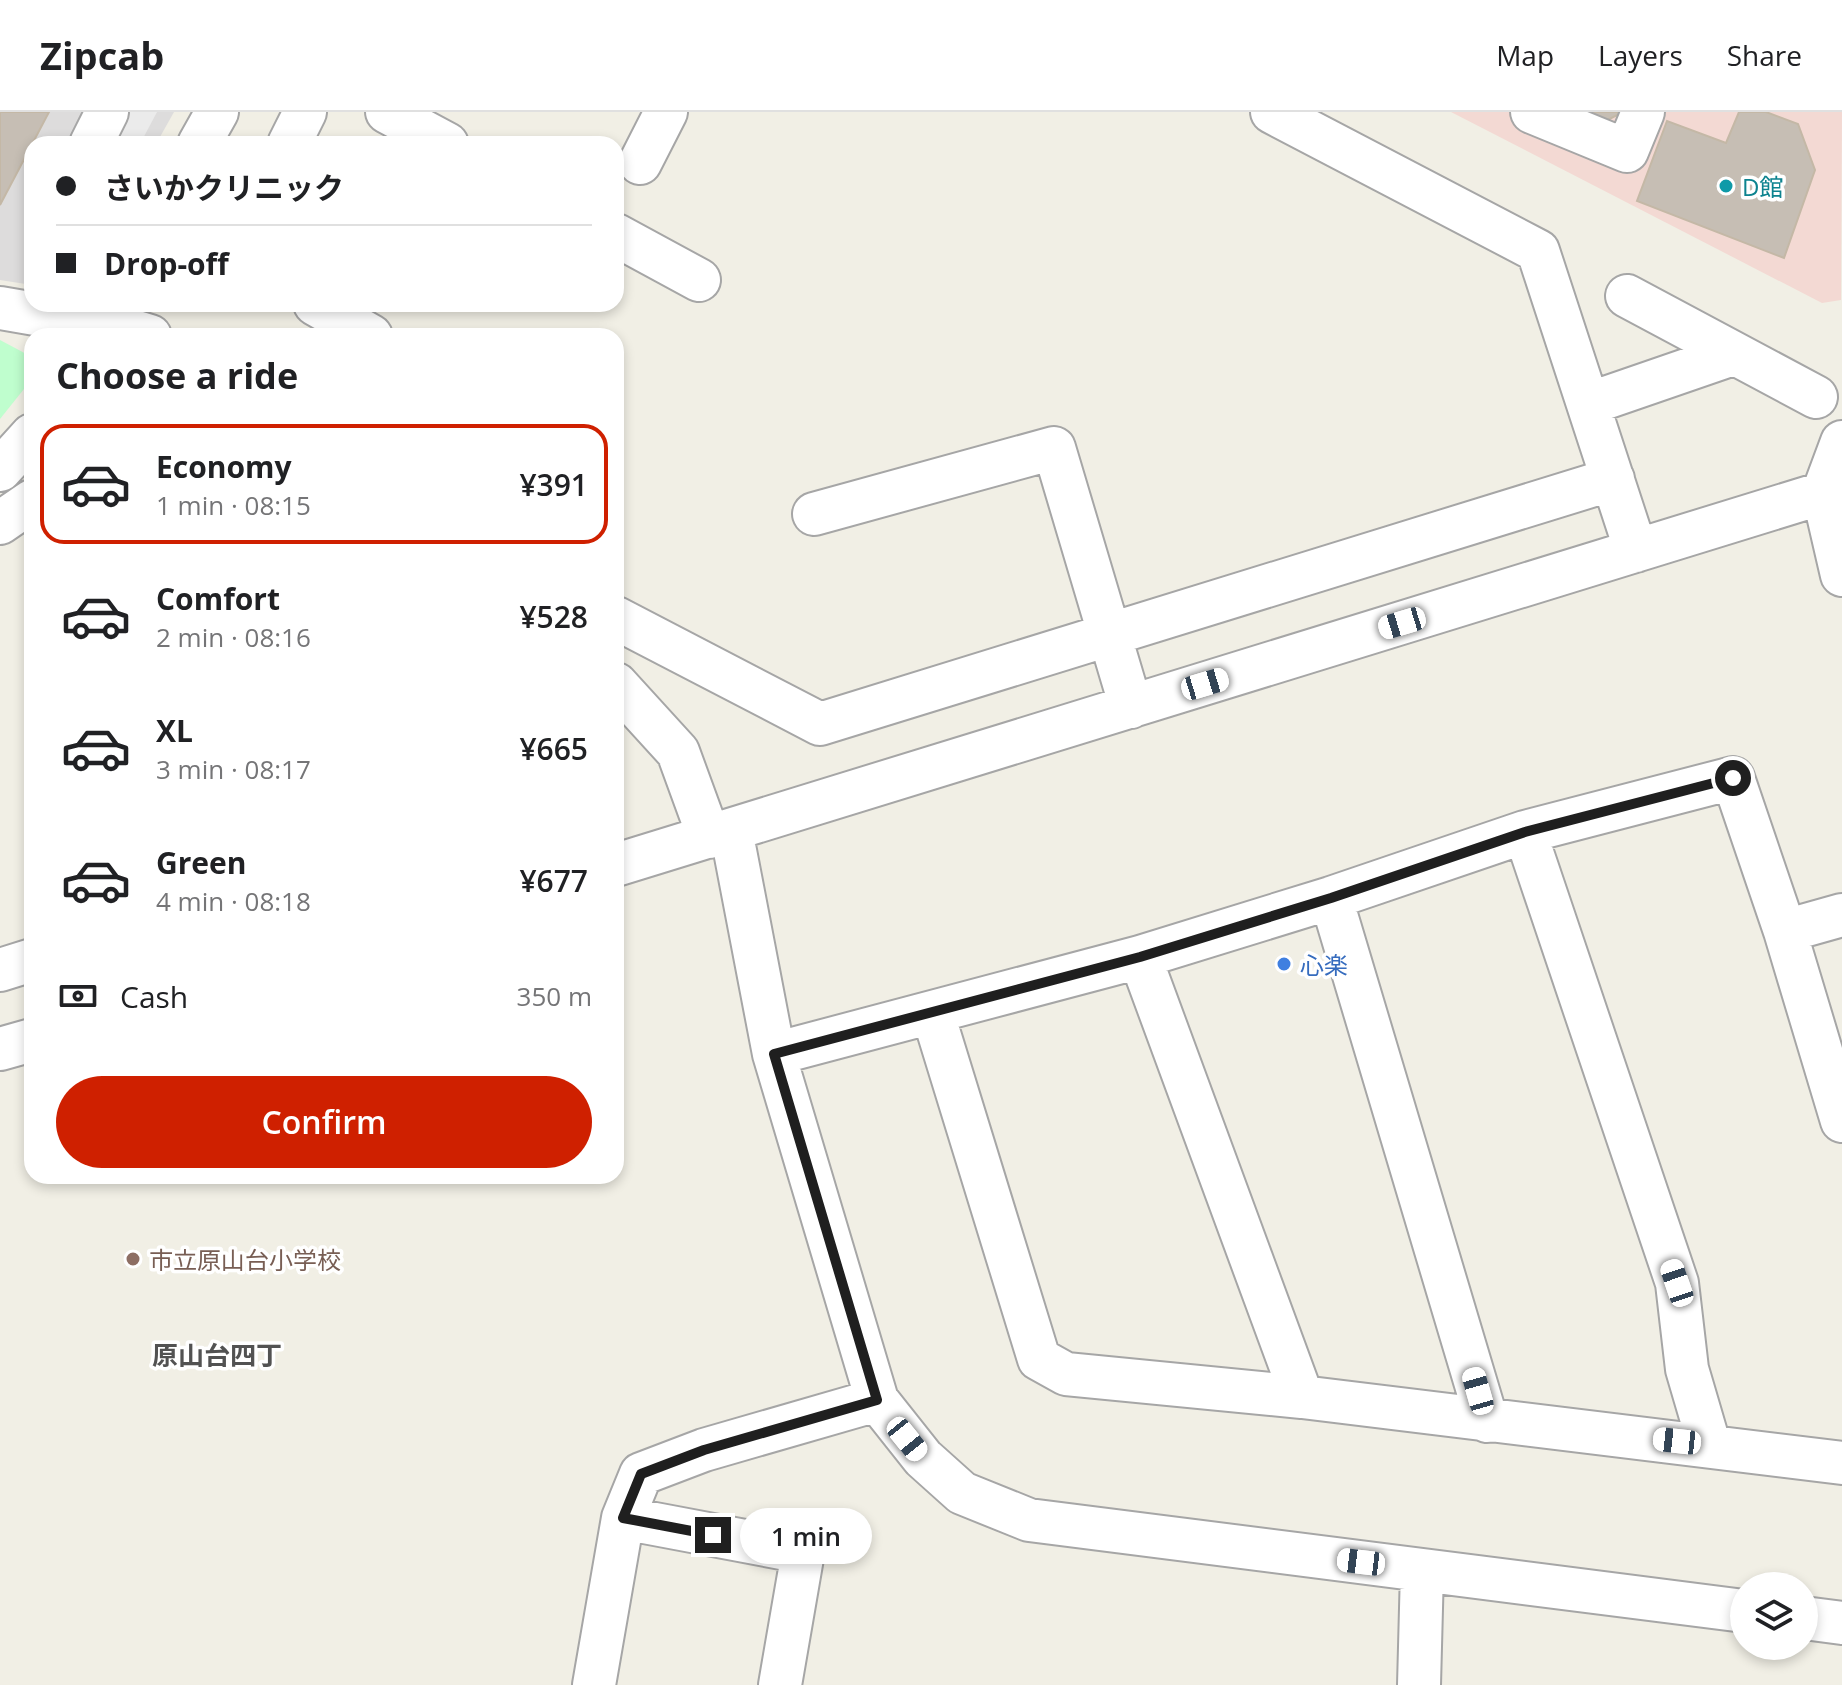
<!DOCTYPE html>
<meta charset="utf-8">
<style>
:root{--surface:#fff;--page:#f6f6f6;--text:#202124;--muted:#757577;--line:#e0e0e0;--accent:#cf2000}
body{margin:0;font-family:"Open Sans","Noto Sans JP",sans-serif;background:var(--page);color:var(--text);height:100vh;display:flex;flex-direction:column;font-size:30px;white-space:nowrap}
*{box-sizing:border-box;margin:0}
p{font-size:26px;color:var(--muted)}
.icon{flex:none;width:44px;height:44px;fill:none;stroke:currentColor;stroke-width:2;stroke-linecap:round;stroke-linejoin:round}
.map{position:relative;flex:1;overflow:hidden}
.panel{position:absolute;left:24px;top:216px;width:600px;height:856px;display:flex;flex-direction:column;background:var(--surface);border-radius:24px;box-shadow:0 4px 12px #0003}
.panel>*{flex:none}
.banner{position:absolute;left:24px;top:24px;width:600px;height:176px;border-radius:24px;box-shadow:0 4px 12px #0003;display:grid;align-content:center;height:176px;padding:0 32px;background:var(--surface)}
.tools{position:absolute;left:1730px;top:1460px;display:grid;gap:16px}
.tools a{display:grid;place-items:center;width:88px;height:88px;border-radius:50%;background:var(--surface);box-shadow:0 4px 12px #0003;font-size:40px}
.end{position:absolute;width:36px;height:36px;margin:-18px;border:10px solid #1f1f1f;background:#fff;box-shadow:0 0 0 4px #fff}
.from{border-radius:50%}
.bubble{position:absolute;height:56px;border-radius:28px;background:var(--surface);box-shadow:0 4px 12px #0003;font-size:26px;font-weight:600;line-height:56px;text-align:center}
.car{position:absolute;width:24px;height:48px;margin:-24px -12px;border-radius:10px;box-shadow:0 0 6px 2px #0007;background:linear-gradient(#fff 24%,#345 0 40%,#fff 0 76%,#345 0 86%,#fff 0)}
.banner b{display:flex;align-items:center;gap:28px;height:76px;font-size:30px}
.banner b+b{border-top:2px solid var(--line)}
.banner i{width:20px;height:20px;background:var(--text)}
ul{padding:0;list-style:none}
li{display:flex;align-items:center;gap:24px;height:120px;margin:0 16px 12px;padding:0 16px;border:4px solid transparent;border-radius:24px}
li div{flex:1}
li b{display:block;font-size:30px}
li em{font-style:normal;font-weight:600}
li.active{border-color:var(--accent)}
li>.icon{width:72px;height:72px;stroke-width:1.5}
h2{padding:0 32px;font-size:36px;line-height:96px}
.pay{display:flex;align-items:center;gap:20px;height:88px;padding:0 32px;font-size:30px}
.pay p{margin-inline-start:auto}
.primary-button{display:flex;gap:16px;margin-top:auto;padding:16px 32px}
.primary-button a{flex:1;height:92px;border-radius:48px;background:var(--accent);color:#fff;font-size:32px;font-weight:600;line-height:92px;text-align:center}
header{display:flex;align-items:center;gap:48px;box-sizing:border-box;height:112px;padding:0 40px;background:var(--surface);border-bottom:2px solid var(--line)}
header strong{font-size:38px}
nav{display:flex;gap:44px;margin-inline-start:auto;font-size:28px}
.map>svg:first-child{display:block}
.residential{fill:#dddcdc}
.commercial{fill:#f3d9d3}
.park{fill:#bffece}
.parking{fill:#ebebeb}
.building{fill:#c6beb4;stroke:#c4b8a6;stroke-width:2}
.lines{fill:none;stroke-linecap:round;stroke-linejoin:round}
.minor-casing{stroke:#a6a6a6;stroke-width:46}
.minor{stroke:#fff;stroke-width:42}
.route{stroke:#1f1f1f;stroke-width:10}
.culture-dot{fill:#0f9aa8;stroke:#fff;stroke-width:3}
.shop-dot{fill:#3f7fe0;stroke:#fff;stroke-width:3}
.education-dot{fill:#8d6e63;stroke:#fff;stroke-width:3}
.labels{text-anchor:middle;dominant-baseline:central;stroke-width:7;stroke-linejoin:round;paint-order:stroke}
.culture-label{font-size:24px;fill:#0d838f;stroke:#fff;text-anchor:start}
.shop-label{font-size:24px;fill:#366cbe;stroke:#fff;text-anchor:start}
.education-label{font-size:24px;fill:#785e54;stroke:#fff;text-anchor:start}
.neighbourhood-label{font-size:26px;font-weight:bold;fill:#525252;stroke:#fff}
</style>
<header>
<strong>Zipcab</strong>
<nav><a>Map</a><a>Layers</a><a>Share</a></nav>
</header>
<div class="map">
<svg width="1842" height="1573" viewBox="0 0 1842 1573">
<rect width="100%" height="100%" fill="#f1efe5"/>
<!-- residential -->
<path class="residential" d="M0,0H174L156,32H32V173L0,168Z"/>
<!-- commercial -->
<path class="commercial" d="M1451,0H1842L1841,188L1822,191Z"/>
<!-- park -->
<path class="park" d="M0,228L32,245V267L0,307Z"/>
<!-- parking -->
<path class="parking" d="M91,0H157L140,32H74Z"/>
<!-- building -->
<path class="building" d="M0,0H49L0,93Z
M1562,0H1623L1596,14Z
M1739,0H1766L1798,12L1815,58L1784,146L1637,89L1667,9L1726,31Z"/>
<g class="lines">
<!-- minor casing -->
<g class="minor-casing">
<path id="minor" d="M387,0L447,32
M1272,0L1538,139L1636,439
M1532,0L1627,39L1643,0
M91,32L107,0
M199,32L217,0
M289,32L305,0
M640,51L666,0
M616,123L699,168
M1627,184L1816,285
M315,192L371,224
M0,196L70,208
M127,217L150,224
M97,224L114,192
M1588,292L1733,242
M1842,330L1823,381L1842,463
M0,358L32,323
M814,402L1054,336L1131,595
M0,411L32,389
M616,506L820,612L1613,367
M616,572L678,640L709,725
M731,718L774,942L877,1288L923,1346L962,1381L1029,1408L1744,1499
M1525,720L1677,1171L1687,1257L1709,1332
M616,753L1823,381
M1331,786L1487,1309
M1785,819L1842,803
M1140,845L1302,1285
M0,858L32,848
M933,902L1039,1247L1066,1262L1302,1285L1842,1351
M0,937L32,928
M774,942L1140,845L1331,786L1525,720L1733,666L1785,819L1842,1009
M623,1406L803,1440L780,1573
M1804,1506L1842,1511
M594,1573L623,1406L641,1362L704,1338L877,1288
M1419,1573L1422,1458"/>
</g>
<!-- minor -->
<use href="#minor" class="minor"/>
</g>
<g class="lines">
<!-- route -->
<path class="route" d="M713,1423L623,1406L641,1362L704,1338L877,1288L774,942L1140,845L1331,786L1525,720L1733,666"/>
</g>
<!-- markers -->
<circle class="culture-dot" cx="1726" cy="74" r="8"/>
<circle class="shop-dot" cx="1284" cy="852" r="8"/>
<circle class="education-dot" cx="133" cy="1147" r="8"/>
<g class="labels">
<!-- culture labels -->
<g class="culture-label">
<text x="1742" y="74">D館</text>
</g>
<!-- shop labels -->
<g class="shop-label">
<text x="1300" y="852">心楽</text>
</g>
<!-- education labels -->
<g class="education-label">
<text x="149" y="1147">市立原山台小学校</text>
</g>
<!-- neighbourhood labels -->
<g class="neighbourhood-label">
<text x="217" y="1243">原山台四丁</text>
</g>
</g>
</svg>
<div class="tools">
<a><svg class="icon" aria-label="layers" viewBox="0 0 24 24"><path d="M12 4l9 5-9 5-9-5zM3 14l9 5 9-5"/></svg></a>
</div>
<i class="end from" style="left:1733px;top:666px"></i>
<i class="end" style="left:713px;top:1423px"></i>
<div class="bubble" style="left:740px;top:1396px;width:132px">1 min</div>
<i class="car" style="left:1402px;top:511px;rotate:253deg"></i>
<i class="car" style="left:1205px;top:572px;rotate:73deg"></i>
<i class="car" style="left:1677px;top:1171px;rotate:341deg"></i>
<i class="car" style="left:1478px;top:1279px;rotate:344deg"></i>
<i class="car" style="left:907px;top:1327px;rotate:141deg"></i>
<i class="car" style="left:1677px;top:1329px;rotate:276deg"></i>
<i class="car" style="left:1361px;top:1450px;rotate:277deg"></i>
<div class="banner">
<b><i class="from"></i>さいかクリニック</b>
<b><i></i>Drop-off</b>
</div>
<section class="panel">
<h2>Choose a ride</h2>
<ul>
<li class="active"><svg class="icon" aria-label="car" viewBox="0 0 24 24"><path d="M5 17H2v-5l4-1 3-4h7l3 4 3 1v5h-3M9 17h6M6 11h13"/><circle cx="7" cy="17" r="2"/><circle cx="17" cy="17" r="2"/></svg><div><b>Economy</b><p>1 min · 08:15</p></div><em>¥391</em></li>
<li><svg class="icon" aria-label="car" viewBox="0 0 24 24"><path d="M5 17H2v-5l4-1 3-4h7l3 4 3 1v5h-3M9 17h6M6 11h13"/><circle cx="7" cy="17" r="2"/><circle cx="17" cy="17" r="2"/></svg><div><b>Comfort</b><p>2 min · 08:16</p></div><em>¥528</em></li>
<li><svg class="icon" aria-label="car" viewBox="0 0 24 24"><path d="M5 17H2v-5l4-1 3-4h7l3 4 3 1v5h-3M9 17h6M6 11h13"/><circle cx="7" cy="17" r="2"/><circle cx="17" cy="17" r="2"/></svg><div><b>XL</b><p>3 min · 08:17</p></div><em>¥665</em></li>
<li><svg class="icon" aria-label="car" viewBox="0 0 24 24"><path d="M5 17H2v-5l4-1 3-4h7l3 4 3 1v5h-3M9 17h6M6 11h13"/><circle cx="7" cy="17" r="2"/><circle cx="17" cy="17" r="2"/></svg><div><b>Green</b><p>4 min · 08:18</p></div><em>¥677</em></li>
</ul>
<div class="pay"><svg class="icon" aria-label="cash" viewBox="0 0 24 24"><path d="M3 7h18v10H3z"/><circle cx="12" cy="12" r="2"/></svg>Cash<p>350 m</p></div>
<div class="primary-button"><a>Confirm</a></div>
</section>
</div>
